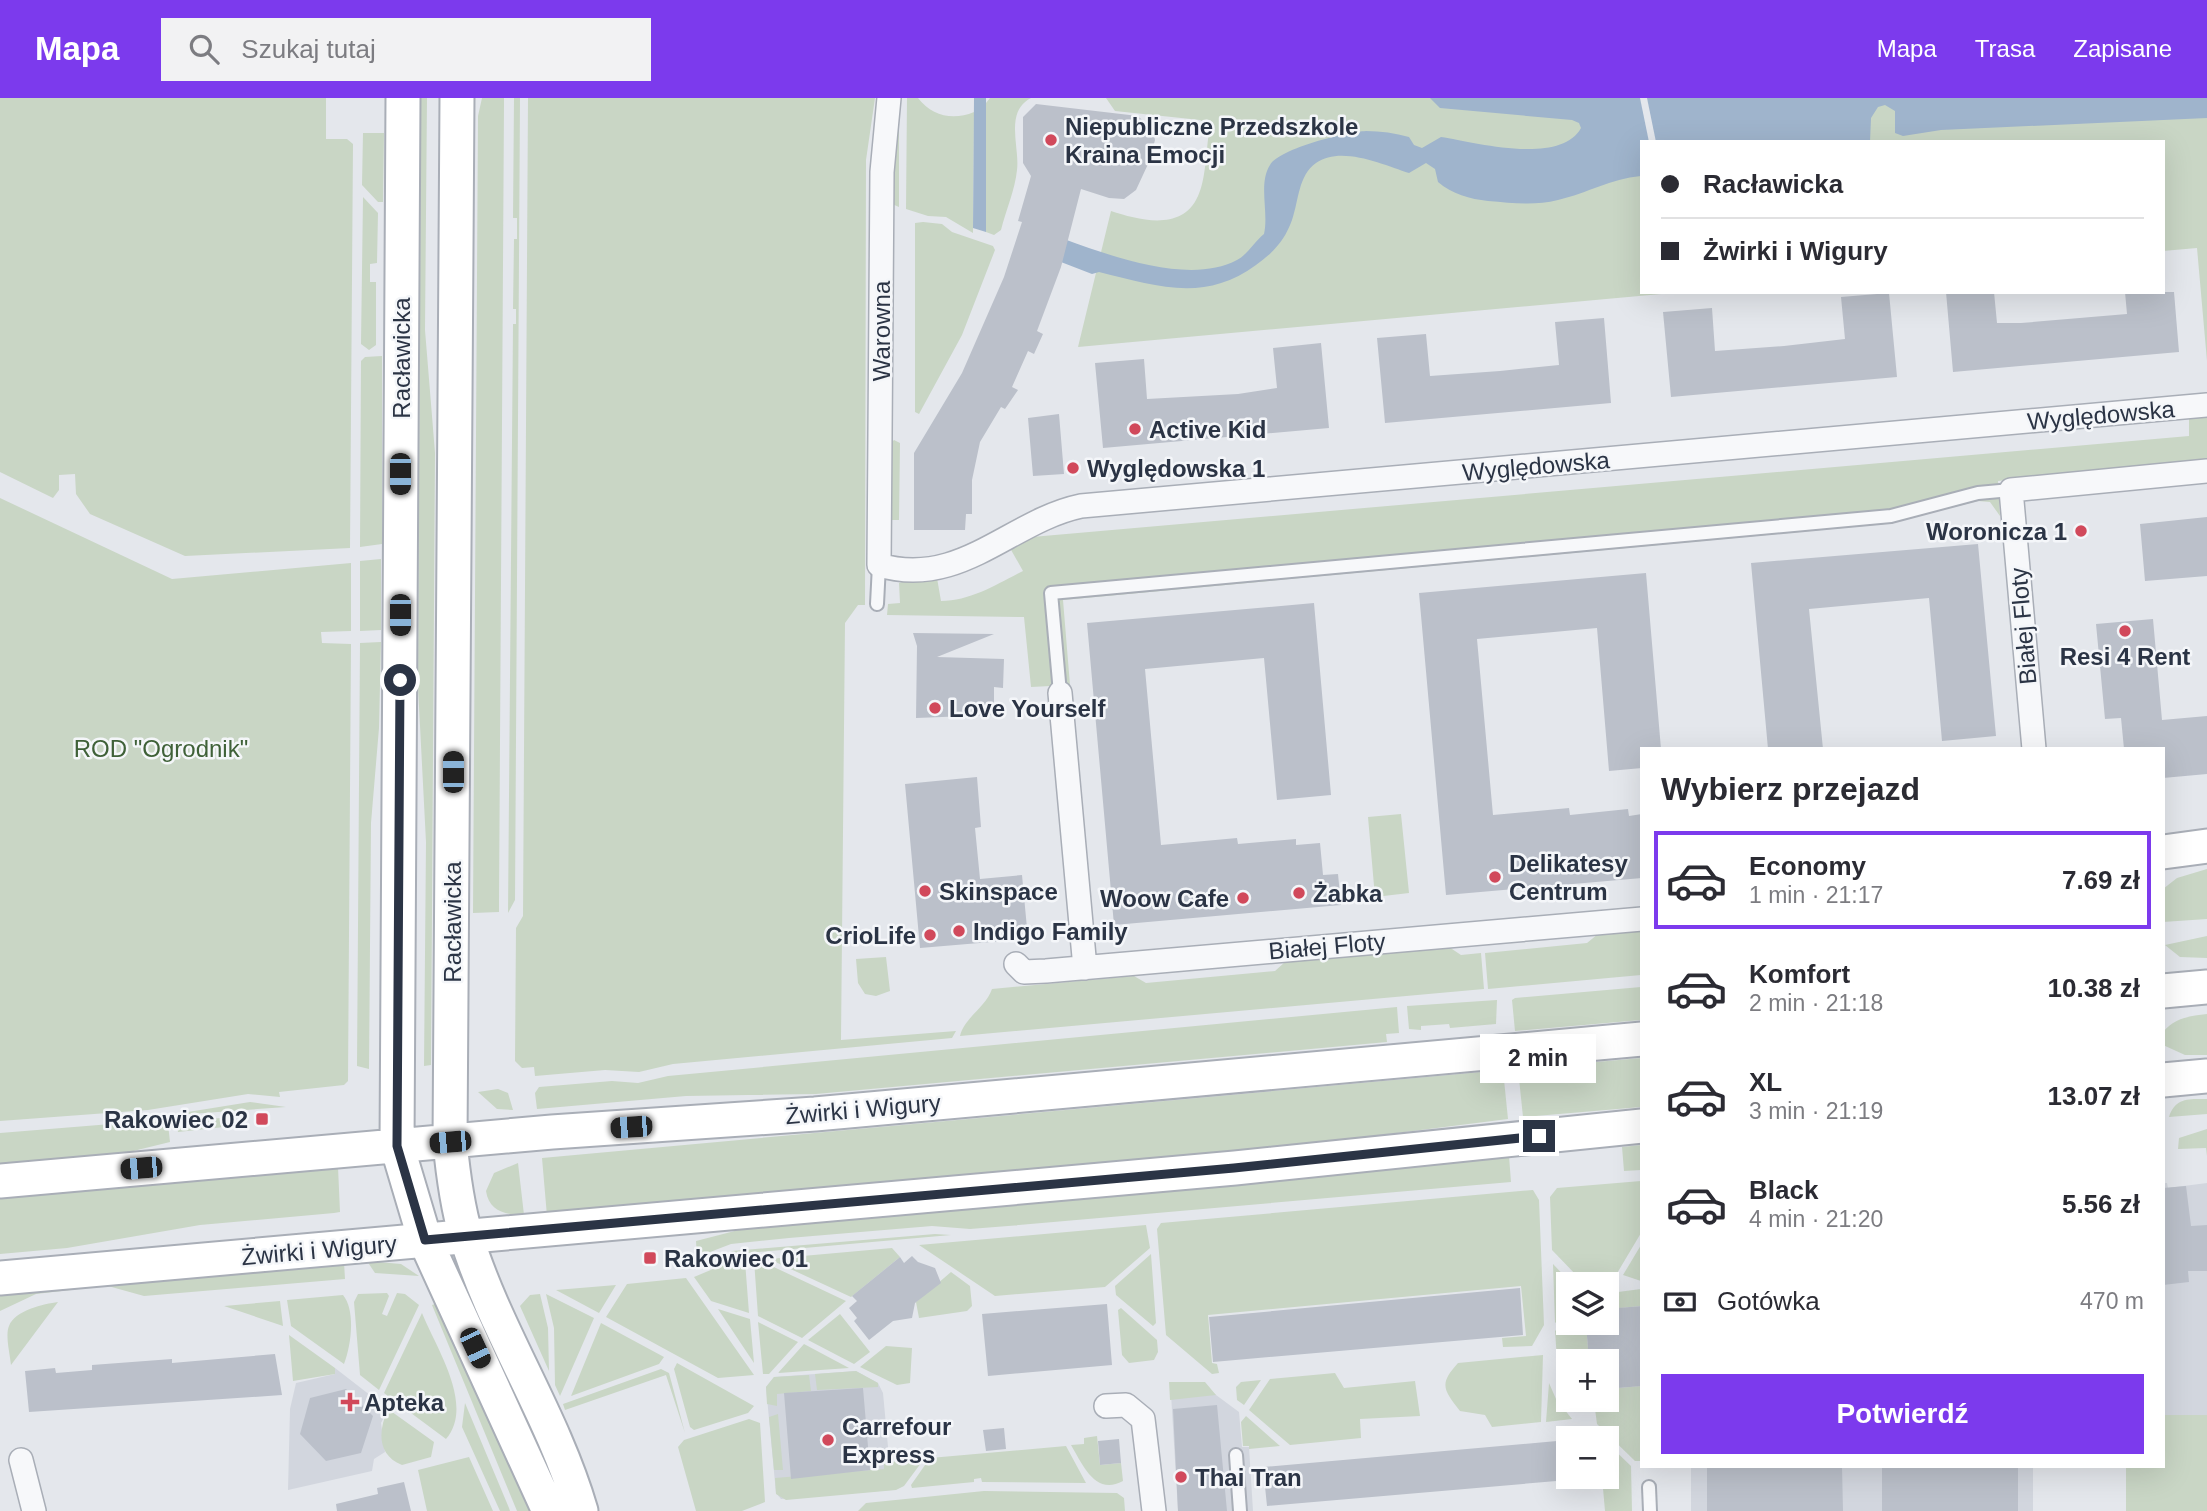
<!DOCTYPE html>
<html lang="pl">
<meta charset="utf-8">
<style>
:root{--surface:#fff;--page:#f2f2f3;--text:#2b2b33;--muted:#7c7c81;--line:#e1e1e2;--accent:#7c3aed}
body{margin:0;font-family:Helvetica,sans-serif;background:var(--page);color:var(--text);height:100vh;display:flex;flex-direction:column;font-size:26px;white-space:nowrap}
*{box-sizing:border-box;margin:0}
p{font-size:23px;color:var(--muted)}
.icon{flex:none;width:38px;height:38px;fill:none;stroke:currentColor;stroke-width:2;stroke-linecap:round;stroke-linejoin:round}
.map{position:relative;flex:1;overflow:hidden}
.side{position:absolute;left:1640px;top:649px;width:525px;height:721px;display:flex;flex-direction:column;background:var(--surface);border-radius:0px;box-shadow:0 7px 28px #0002}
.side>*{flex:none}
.guide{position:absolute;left:1640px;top:42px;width:525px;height:154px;border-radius:0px;box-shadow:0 7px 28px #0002;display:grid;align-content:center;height:154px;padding:0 21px;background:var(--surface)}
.fabs{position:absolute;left:1556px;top:1174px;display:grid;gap:14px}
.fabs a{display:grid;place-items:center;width:63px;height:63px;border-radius:0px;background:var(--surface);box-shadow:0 7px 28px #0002;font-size:35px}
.end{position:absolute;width:32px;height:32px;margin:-16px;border:9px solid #2b3445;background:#fff;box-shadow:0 0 0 4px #fff}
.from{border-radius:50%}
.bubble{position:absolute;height:49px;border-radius:0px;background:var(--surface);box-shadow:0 7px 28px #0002;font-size:23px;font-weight:700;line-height:49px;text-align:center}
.car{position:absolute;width:21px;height:42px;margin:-21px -10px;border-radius:9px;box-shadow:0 0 5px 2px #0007;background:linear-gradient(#222 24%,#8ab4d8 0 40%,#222 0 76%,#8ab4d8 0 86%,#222 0)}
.guide b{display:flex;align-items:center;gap:24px;height:66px;font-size:26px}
.guide b+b{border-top:2px solid var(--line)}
.guide i{width:18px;height:18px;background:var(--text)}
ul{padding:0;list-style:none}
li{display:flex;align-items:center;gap:21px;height:98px;margin:0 14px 10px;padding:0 7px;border:4px solid transparent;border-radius:0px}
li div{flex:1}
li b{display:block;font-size:26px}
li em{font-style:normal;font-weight:700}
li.active{border-color:var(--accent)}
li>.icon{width:63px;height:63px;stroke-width:1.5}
h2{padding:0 21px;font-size:32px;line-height:84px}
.pay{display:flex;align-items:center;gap:18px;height:77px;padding:0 21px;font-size:26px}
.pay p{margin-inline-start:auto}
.cta{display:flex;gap:14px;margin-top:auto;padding:14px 21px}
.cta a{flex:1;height:80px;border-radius:0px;background:var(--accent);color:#fff;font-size:28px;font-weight:700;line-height:80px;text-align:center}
header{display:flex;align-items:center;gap:42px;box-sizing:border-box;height:98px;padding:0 35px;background:var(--accent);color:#fff}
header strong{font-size:33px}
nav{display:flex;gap:38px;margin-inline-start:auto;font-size:24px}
.search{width:490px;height:63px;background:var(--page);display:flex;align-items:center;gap:18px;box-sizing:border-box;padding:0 24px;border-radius:0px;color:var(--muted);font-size:26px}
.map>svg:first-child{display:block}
.built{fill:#d2d6de}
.green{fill:#c9d6c5}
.water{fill:#9fb4cc}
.pier{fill:#e4e7ec}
.building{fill:#bbc0ca}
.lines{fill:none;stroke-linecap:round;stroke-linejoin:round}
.lane-casing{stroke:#a9aeb7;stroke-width:16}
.street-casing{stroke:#a9aeb7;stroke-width:26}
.secondary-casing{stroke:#a9aeb7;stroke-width:37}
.lane{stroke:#f7f8fa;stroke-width:12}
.street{stroke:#f7f8fa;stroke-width:23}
.secondary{stroke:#fff;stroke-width:33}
.route{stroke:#2b3445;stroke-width:9}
.poi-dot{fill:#d1495b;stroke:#f4f6f9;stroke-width:2.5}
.labels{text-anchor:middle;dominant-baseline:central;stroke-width:5;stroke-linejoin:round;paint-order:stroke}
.poi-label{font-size:24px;font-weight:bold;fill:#2b3445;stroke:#f4f6f9;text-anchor:start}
.street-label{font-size:24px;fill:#2b3445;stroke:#f4f6f9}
.park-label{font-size:24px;fill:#3f6138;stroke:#f4f6f9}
</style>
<header>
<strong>Mapa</strong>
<div class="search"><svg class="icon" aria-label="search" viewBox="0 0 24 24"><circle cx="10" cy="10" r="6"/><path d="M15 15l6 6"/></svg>Szukaj tutaj</div>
<nav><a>Mapa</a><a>Trasa</a><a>Zapisane</a></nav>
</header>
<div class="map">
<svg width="2207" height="1413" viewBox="0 0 2207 1413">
<rect width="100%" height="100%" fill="#e4e7ec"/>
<!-- built -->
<path class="built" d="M2163,1085H2167L2168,1090L2207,1085V1317H2163Z
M335,1270L388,1311L381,1325L385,1354L374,1361L372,1373L288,1392L290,1311L296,1285L335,1276Z
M856,1273L878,1285L883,1295L892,1392L781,1401L776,1395L766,1289L774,1279Z
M1212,1294L1239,1314L1242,1349H1249L1253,1413H1178L1171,1296Z
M1691,1369H2033V1413H1691Z"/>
<!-- green -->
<path class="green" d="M0,0H326V41H347L353,46L350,450L185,458L90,416L76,396L75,376L59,377V392L53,400L0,374Z
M421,0H427L425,232L435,355L431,967L424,968L426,744L418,589Z
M482,0H504V6L499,805V814L473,815L478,18Z
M514,0H520L515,802L508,815L513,226H516V211H513L514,141H517V120H513Z
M528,0H875L866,62L865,507H858L845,525L841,942L956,933L952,940L673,966L639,974L605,972L535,978L534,969L522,970L515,963L516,830L523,818Z
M907,0H918C932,18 953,23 974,14L973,135L946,119L928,118L906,111Z
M990,0H1031C1004,14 1020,49 1017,72C1015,92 1006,112 1001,132L994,137L986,134V5Z
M1106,0H2207V263L2197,150L2163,153V44H1642V194H1683L1078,249L1111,113C1139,122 1182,134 1198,98C1206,81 1206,53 1209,34L1206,26L1200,22L1115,13Z
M899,21V109L892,106V66Z
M363,35H384L383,104H378L362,87Z
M363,99L378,115L377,165L370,166V184H376V247L369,252L361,246Z
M923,124L942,126L952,134L993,148L995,152L962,237L919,316L915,314V125Z
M382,258V446L360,449L361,263L365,259Z
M2207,317V361L1998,383L2000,418L1990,404L1978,403L1885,426L1063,502L1070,587L1031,589L1024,519L887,517L888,506L900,505L899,485L908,482L937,480L941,503C971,503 997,486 1023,473L1010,450L1032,439L2189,338V319Z
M894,342L900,345L899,422H891V345Z
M0,400L172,481L351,465V533L321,534L322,545L351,546L348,983L344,987L279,994L280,999L248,996L148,1012L0,1023Z
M381,461V532L360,533V463Z
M381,544L379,630L371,725L369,971L357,968L360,545Z
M1401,716L1409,795L1375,799L1368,719Z
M2207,771V821L2163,824V791L2177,780Z
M1641,832V877L1488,891L1485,855L1587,845L1598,836Z
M2207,838V860L2180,859L2165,847Z
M1449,849L1461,857L1481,855L1484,891L960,938C964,920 986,909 992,891L1134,878L1146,885L1275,873L1285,864Z
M886,859L890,893L876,898L865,896L858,885L856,861Z
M1641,889V922L1515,933L1512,902L1515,900Z
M1497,902L1496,926L1450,930L1449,926L1421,928V932L1409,931L1407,908Z
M1397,909L1399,935L1386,936L1387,944L816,996L686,998L537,1011L535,995L539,989L612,983L638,985L668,978Z
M2207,916V957H2185L2163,947V934C2175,920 2189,918 2207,916Z
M1641,960V1009L1523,1019L1518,971Z
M1503,972L1508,1021L1247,1054L547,1118L542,1060Z
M498,991L508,995L513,1012L497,1011L478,994Z
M2207,1001V1016L2169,1019C2175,999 2190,1001 2207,1001Z
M250,1004L286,1009L163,1018Z
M222,1020L224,1029L178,1034L176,1023Z
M148,1023L168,1026L170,1044L121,1056L0,1070V1035Z
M2207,1031V1058L2206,1050L2178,1051L2179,1040Z
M1641,1047V1072L1624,1073L1622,1049Z
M1509,1058L1511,1084L1008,1128L970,1131L932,1128L789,1140L731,1146L697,1159L696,1143L758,1127Z
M518,1065L524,1117C505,1117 489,1113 486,1093L494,1075Z
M338,1069L340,1114L334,1115L200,1127L67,1150L0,1156V1097Z
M1641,1083V1135L1616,1177L1579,1180L1552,1152L1550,1099L1557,1090Z
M1533,1092L1539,1102L1544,1227L1532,1248L1503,1249L1502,1240L1526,1238L1521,1188L1208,1217L1212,1265L1217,1266L1219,1275L1212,1276L1166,1237L1157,1131L1161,1125Z
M1146,1127L1150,1150L1105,1189L995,1198L919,1147Z
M935,1136L951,1137L724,1157L732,1153Z
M1641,1147V1183L1623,1177Z
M892,1150L900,1159L851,1199L769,1161Z
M1151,1156L1156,1225L1153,1228L1116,1197L1115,1188Z
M754,1162H759L846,1203L802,1240L758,1218Z
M367,1163L401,1166L419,1178L375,1175Z
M745,1163L749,1215L711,1203L694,1179L725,1166Z
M344,1164L345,1181L144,1198L108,1188L87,1190L36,1196L0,1213V1193Z
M1553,1166L1572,1186H1568V1212L1555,1225Z
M951,1174L970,1188L972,1208L967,1213L919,1220L916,1204Z
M686,1180L754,1277L718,1280L606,1219L627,1186Z
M616,1187L599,1215L556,1192Z
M1641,1191V1208L1610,1211V1201L1618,1194Z
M387,1195L389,1198L382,1216L387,1218L397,1195L405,1196L419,1207L379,1292L360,1277L354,1204L358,1196Z
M540,1196L548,1230L549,1273L520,1208L530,1197Z
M546,1196L594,1220L560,1298L555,1287L554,1230Z
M343,1197C356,1213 351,1248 344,1266L291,1228L287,1202Z
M280,1203L283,1228L224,1208Z
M58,1204L11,1267C10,1256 5,1237 9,1228C15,1212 44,1206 58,1204Z
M441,1204L534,1413H517L432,1207Z
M1121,1210L1157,1242L1158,1254L1154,1262L1129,1265L1122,1257L1118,1212Z
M718,1211L750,1221L754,1265Z
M422,1215C436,1250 475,1307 446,1341L384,1295Z
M840,1216L870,1254L854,1266L808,1242Z
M1568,1220V1225H1586L1589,1263L1568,1264V1298L1558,1275L1555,1233Z
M758,1224L798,1244L769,1276H763Z
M601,1225L664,1259L659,1266L571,1298Z
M289,1237L335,1270V1276L293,1283Z
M804,1246L849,1270L778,1275Z
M886,1248L912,1250L910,1285L897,1287L860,1269Z
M1543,1257L1541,1324L1492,1329L1485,1317L1460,1313C1443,1291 1439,1286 1458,1265Z
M677,1265L754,1308L748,1315L694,1332L690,1329L674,1271Z
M661,1271L669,1275L685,1335L666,1277L565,1312L563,1306Z
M856,1273L878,1285V1289L817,1292L815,1276Z
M1335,1275L1344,1290L1415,1283L1420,1318L1360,1321L1361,1340L1290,1347L1249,1312L1270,1281Z
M809,1277L811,1293L777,1296V1308L767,1306L766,1289L774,1279Z
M1261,1282L1244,1307L1237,1302L1236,1289L1241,1284Z
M1169,1284H1205L1216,1297L1170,1302Z
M1549,1285L1556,1301L1572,1321L1546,1324Z
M1641,1288V1363H1635L1597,1326L1595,1311L1580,1312L1571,1302H1606L1607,1291Z
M465,1305L509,1410L510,1413H500L462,1329Z
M388,1311L434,1344L431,1359L402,1367C377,1357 378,1333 388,1311Z
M778,1316L783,1372H774L769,1319Z
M2163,1317H2207V1413H2126V1369L2163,1368Z
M1246,1318L1280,1348L1249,1351V1348H1243L1241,1324Z
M749,1321L760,1325L765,1404L742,1413H696L678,1349L684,1342Z
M1097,1338L1100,1367L1121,1365L1123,1383C1095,1398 1083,1367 1071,1347L1084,1346V1340Z
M1607,1345L1631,1368L1632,1413H1605L1602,1379H1606Z
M1066,1348L1086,1385L982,1384L981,1380L974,1381V1384L912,1390L911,1387L930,1360Z
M469,1359L493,1413H427L418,1372Z
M924,1361L904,1388L896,1392L786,1402L776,1396L775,1380L884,1371V1366L889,1364Z
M984,1393L1117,1395L1124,1400L1125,1413H858L866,1405Z"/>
<!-- water -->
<path class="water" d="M974,0H986V134L973,130Z
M1430,0H2207V20L1941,32L1903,38L1895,35V13L1885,7L1878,9L1871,20L1870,44H1642L1641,78C1610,81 1588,95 1558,102C1534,108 1513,105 1488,103C1470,101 1452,96 1438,84L1435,71L1426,65L1409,75C1384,67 1341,47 1316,65C1298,78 1299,102 1292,122C1285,142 1273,155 1256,167C1204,205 1157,188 1099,174L1092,176L1017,147L1024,126C1080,146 1181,192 1237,162C1247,157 1255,143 1264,136C1269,114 1258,86 1270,67C1280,50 1347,34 1366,33C1381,33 1395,35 1409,39L1414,47L1422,50L1441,39C1474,44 1560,68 1581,30L1579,25L1572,22L1440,10Z"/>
<!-- pier -->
<path class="pier" d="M1640,0H1647L1656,44H1649Z"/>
<!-- building -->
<path class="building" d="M1036,6L1138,18L1153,33L1155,42L1149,64L1136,92L1124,101L1109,100L1081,91L1061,169L1037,233L1043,236L1034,256L1028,253L1012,289L1018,292L1005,311L1001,309L980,344L972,382V416H966L965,432H914V355L962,275L1004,179L1022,124L1018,123L1031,78L1023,65V19Z
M1946,194H1994L1997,225H2021L2127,216L2125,194H2174L2179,254L1953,274Z
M1889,195L1897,279L1671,299L1663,214L1712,210L1715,253L1784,248L1845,241L1841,199Z
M1604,220L1611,305L1385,325L1377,240L1426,236L1430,278L1500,273L1559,267L1555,224Z
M1321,245L1329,330L1103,350L1095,265L1144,261L1147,301L1238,296L1277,290L1273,250Z
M1059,316L1064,376L1033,378L1028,320Z
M2207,419V478L2145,483L2140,426Z
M1978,446L1996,638L1942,643L1929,500L1809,511L1823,651H1768L1751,465Z
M1646,475L1661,651H1642V670L1609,673L1597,530L1477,541L1493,717L1569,710L1570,717L1628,711L1629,718L1642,716V780L1446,797L1419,495Z
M1314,505L1331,697L1277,702L1264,560L1145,571L1161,747L1237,740L1238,746L1296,741V747L1320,745L1323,777L1338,776L1341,807L1114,827L1087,525Z
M2153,521L2162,622L2207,618V676L2163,680V651H2124L2121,620L2105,621L2096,526Z
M913,535L994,536L937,559L1004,561L1003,590L994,589V617L916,620L917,548Z
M977,679L981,729L975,730L980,781L1022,777L1028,841L920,850L905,686Z
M2186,1088L2191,1128L2207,1127V1173H2188L2189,1184L2163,1187V1090Z
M912,1158L918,1164L935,1170L941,1185L915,1205L912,1220L893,1223L869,1242L854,1223L857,1220L849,1210L857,1203L852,1198L900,1159L904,1165Z
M1520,1190L1523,1237L1213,1264L1209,1219Z
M1107,1206L1112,1267L988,1278L982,1216Z
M1642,1208V1288L1606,1291V1264H1589L1586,1225H1606V1211Z
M275,1256L282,1297L29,1314L25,1273L55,1270L56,1275L92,1272V1267L172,1261V1265Z
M863,1290L870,1372L791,1381L784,1295Z
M346,1291L373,1318L361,1355L326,1363L300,1336L310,1300Z
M1217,1307L1227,1413H1178L1173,1311Z
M1004,1330L1006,1351L986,1353L983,1332Z
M1119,1341L1121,1365L1100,1367L1098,1343Z
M1568,1342V1382L1267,1408L1263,1369Z
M1707,1368H1842L1843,1413H1707Z
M1882,1368H2018V1413H1882Z
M404,1384L411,1413H337L336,1406L378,1396L377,1390Z"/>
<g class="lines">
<!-- lane casing -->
<g class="lane-casing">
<path id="lane" d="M877,506L879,467
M1060,595L1051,495L1891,418L1978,395L2011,392
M1236,1357L1240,1413
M1649,1389L1650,1413"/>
</g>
<!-- street casing -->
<g class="street-casing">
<path id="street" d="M889,0L882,74L879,467C960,491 1010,423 1081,408L2207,307
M1060,595L1085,870
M2034,651L2011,392L2207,373
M1016,866L1024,874L1046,873L1642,821
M1106,1308L1126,1307L1143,1321L1154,1413
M21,1362L34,1413"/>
</g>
<!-- secondary casing -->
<g class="secondary-casing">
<path id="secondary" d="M403,0L397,1048L425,1142L549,1413
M457,0L450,1044C453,1076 457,1107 466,1138C495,1233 553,1317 581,1413
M2163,754L2207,748
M2163,893L2207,889
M2163,982L2207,978
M0,1083L552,1034L815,1016L1642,941
M0,1180L1235,1070L1642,1028"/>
</g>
<!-- lane -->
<use href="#lane" class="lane"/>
<!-- street -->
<use href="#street" class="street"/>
<!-- secondary -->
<use href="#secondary" class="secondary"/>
</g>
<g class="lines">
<!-- route -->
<path class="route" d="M400,582L397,1048L425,1142L1234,1070L1539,1038"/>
</g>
<!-- markers -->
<g class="poi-dot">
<circle cx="1051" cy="42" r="7"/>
<circle cx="1135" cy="331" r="7"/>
<circle cx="1073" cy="370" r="7"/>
<circle cx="2081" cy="433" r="7"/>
<circle cx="2125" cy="533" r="7"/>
<circle cx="935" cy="610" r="7"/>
<circle cx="1495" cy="779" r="7"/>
<circle cx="925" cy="793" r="7"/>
<circle cx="1299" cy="795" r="7"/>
<circle cx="1243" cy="800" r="7"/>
<circle cx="959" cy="833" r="7"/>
<circle cx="930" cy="837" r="7"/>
<rect x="255" y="1014" width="14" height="14" rx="3.5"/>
<rect x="643" y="1153" width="14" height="14" rx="3.5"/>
<path d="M346.5 1293.5h7v7h7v7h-7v7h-7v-7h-7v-7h7z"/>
<circle cx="828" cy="1342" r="7"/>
<circle cx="1181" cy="1379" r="7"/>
</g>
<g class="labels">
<!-- poi labels -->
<g class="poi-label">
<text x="1065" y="28">Niepubliczne Przedszkole<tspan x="1065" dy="28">Kraina Emocji</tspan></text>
<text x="1149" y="331">Active Kid</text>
<text x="1087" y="370">Wyględowska 1</text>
<text x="2067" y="433" text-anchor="end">Woronicza 1</text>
<text x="2125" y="558" text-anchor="middle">Resi 4 Rent</text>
<text x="949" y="610">Love Yourself</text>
<text x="1509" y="765">Delikatesy<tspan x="1509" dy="28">Centrum</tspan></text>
<text x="939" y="793">Skinspace</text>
<text x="1313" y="795">Żabka</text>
<text x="1229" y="800" text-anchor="end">Woow Cafe</text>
<text x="973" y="833">Indigo Family</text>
<text x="916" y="837" text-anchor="end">CrioLife</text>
<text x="248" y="1021" text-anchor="end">Rakowiec 02</text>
<text x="664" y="1160">Rakowiec 01</text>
<text x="364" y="1304">Apteka</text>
<text x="842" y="1328">Carrefour<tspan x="842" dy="28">Express</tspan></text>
<text x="1195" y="1379">Thai Tran</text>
</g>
<!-- street labels -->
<g class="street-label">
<text transform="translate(881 233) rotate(-90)">Warowna</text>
<text transform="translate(401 260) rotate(-90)">Racławicka</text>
<text transform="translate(2101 317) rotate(-5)">Wyględowska</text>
<text transform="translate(1536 368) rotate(-5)">Wyględowska</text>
<text transform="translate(2023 528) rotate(-95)">Białej Floty</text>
<text transform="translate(452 824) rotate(-90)">Racławicka</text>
<text transform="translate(1327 848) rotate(-5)">Białej Floty</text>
<text transform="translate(863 1011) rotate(-5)">Żwirki i Wigury</text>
<text transform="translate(319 1152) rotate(-5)">Żwirki i Wigury</text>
</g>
<!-- park labels -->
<g class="park-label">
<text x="161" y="650">ROD "Ogrodnik"</text>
</g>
</g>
</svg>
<div class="fabs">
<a><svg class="icon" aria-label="layers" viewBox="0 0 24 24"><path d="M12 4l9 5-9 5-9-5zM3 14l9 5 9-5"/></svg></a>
<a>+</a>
<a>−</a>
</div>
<i class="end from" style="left:400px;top:582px"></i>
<i class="end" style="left:1539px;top:1038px"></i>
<div class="bubble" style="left:1480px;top:936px;width:116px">2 min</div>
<i class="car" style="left:400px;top:376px;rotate:180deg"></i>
<i class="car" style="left:400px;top:517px;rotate:180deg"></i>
<i class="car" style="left:453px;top:674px;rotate:0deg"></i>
<i class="car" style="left:631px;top:1029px;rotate:266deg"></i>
<i class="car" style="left:450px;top:1044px;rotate:265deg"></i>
<i class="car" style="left:141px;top:1070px;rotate:265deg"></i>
<i class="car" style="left:475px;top:1250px;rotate:155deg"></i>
<div class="guide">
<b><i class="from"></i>Racławicka</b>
<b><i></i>Żwirki i Wigury</b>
</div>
<section class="side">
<h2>Wybierz przejazd</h2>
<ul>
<li class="active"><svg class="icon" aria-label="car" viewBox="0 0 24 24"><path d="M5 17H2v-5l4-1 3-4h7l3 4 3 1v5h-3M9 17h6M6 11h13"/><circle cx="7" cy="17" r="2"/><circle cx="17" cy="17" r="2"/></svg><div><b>Economy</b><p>1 min · 21:17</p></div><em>7.69 zł</em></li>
<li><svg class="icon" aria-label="car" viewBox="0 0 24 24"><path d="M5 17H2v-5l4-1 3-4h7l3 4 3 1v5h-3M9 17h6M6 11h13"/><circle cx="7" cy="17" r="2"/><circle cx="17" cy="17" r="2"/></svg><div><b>Komfort</b><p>2 min · 21:18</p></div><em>10.38 zł</em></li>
<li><svg class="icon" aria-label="car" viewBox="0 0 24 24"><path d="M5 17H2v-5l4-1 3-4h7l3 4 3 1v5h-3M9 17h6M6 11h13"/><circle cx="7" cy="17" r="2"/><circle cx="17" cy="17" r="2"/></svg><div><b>XL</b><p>3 min · 21:19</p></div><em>13.07 zł</em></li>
<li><svg class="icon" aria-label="car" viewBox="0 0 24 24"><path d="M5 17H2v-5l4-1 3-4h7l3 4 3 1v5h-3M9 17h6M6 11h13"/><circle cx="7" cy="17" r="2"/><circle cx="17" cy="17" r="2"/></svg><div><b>Black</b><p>4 min · 21:20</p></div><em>5.56 zł</em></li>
</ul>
<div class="pay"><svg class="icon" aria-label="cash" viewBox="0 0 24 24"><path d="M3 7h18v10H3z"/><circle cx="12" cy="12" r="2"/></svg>Gotówka<p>470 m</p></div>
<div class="cta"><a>Potwierdź</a></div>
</section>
</div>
